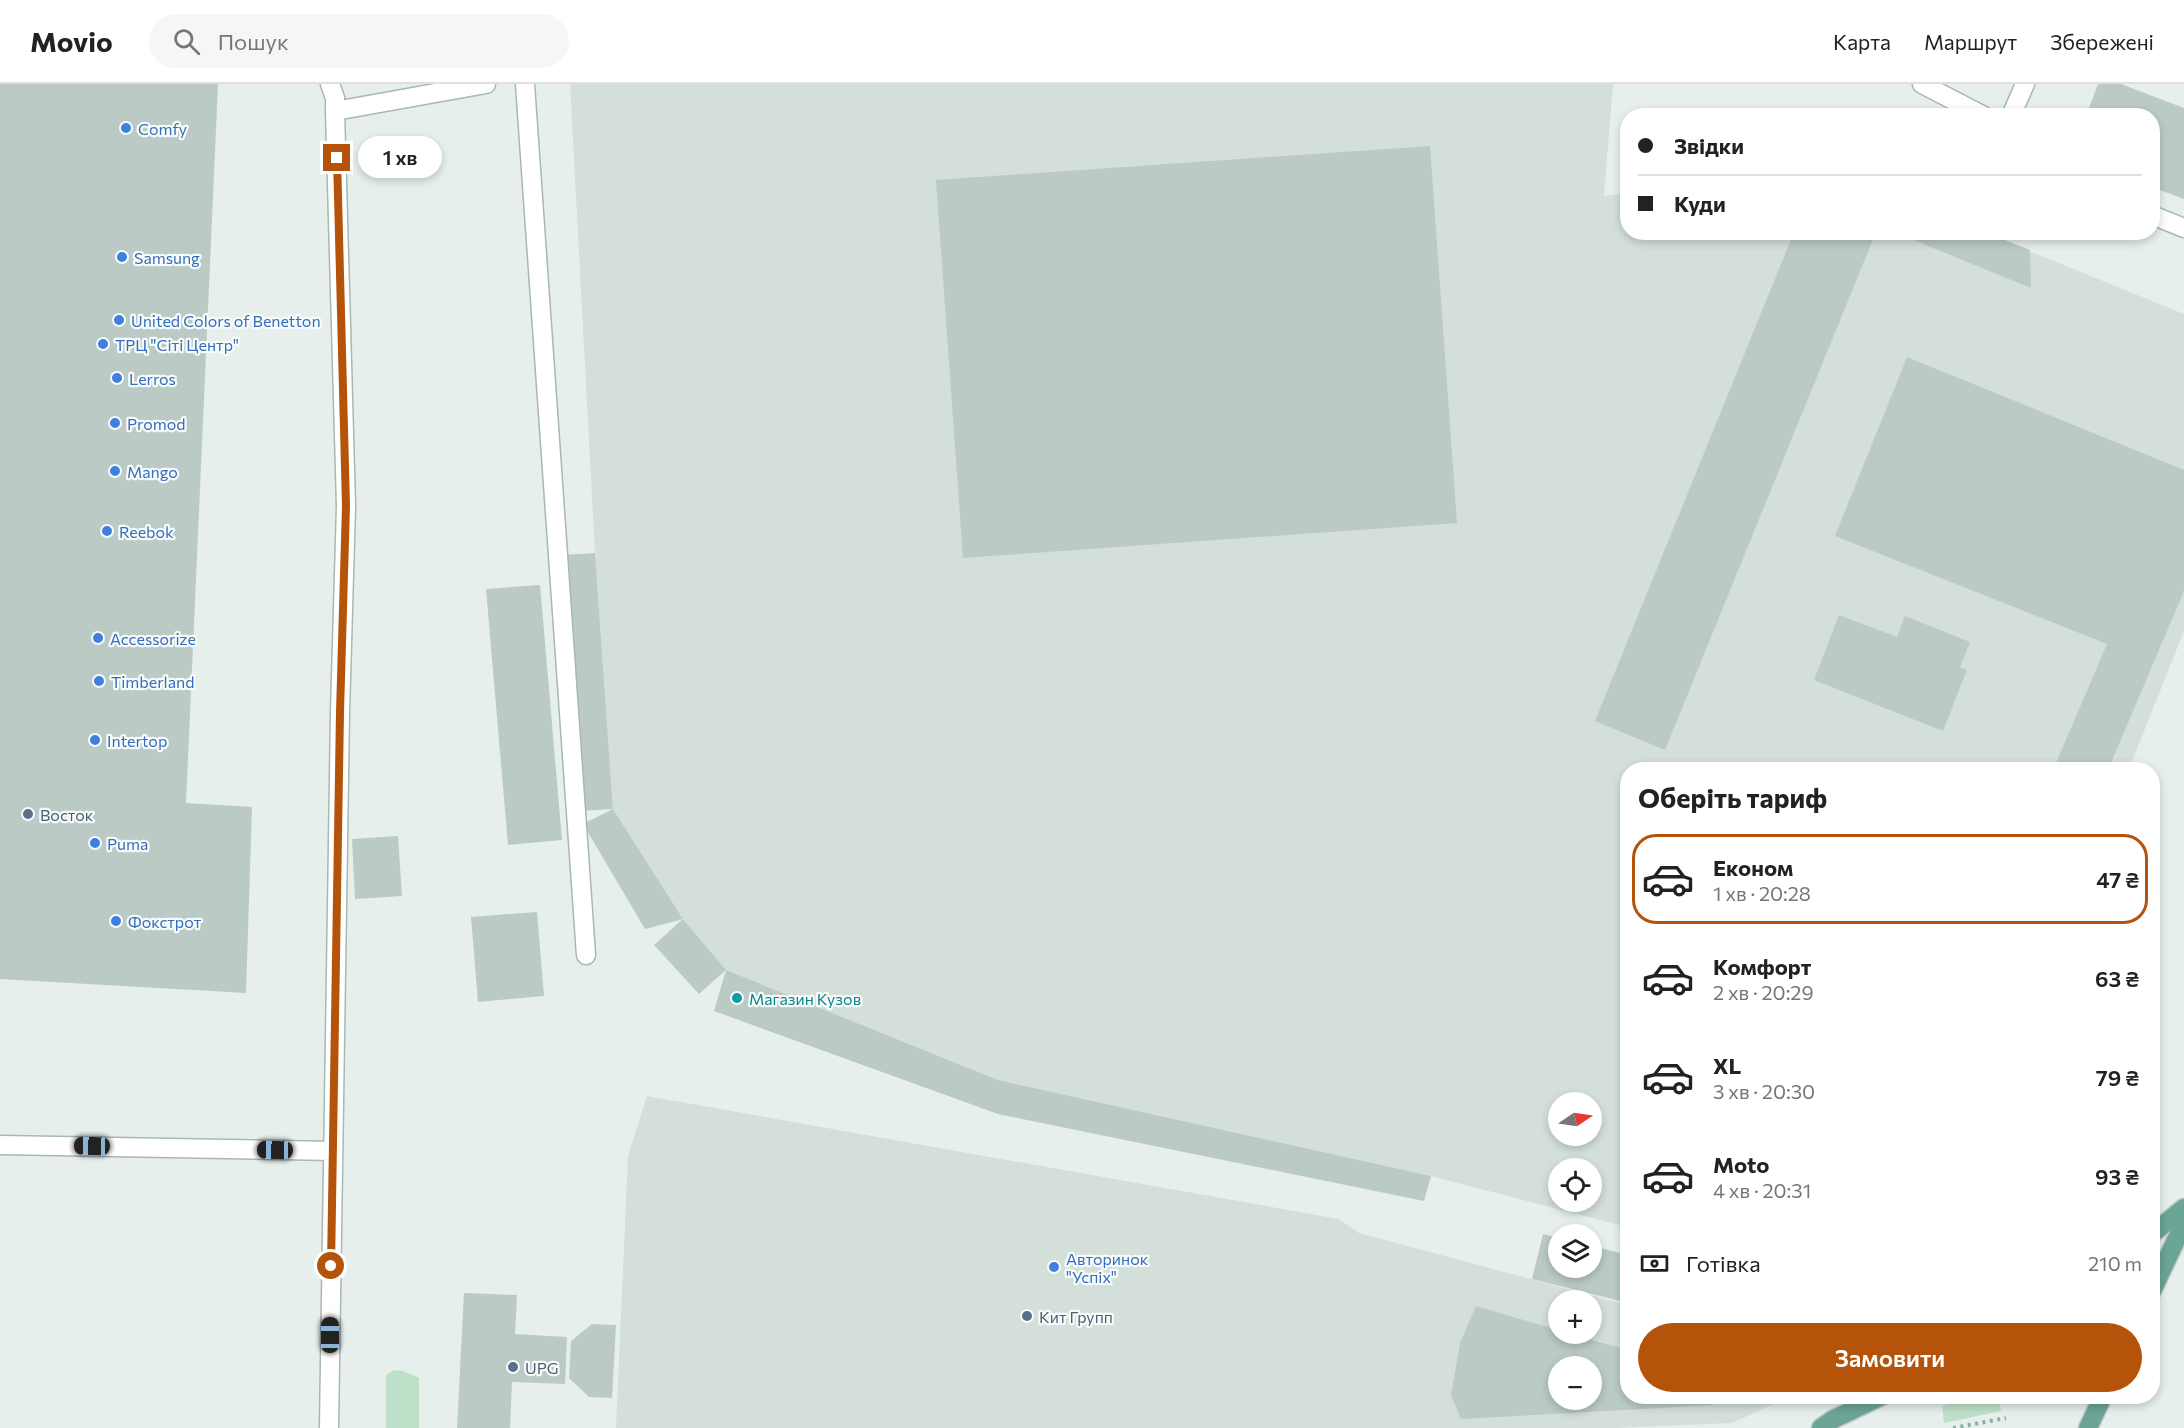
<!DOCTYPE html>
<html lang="uk">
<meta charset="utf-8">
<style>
:root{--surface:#fff;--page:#f6f6f6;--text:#222;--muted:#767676;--line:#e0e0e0;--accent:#b45309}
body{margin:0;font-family:Commissioner,sans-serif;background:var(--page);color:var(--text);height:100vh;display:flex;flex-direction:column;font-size:22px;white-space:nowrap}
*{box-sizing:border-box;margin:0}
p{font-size:20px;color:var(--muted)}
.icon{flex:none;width:33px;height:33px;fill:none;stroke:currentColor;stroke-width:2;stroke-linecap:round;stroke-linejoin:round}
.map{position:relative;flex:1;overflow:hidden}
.drawer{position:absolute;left:1620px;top:678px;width:540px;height:642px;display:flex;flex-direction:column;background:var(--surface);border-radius:24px;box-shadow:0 3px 9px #0003}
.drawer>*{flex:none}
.hud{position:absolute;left:1620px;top:24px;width:540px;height:132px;border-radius:24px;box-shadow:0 3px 9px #0003;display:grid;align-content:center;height:132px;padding:0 18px;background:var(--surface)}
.needle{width:39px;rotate:77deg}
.buttons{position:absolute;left:1548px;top:1008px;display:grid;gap:12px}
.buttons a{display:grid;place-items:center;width:54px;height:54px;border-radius:50%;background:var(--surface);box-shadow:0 3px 9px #0003;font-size:30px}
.end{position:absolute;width:27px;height:27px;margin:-14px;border:8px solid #b45309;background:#fff;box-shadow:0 0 0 3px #fff}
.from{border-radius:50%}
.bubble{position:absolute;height:42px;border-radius:21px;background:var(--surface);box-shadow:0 3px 9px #0003;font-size:20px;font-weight:600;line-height:42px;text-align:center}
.car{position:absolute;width:18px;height:36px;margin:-18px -9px;border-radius:8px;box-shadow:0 0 4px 2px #0007;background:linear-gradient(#222 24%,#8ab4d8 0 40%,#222 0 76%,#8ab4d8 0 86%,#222 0)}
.hud b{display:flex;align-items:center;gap:21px;height:57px;font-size:22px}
.hud b+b{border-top:2px solid var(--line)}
.hud i{width:15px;height:15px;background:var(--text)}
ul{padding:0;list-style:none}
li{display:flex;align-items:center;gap:18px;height:90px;margin:0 12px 9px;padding:0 6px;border:3px solid transparent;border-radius:24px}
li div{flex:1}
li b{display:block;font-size:22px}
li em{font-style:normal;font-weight:600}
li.selected{border-color:var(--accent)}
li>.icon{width:54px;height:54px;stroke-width:1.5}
h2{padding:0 18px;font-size:27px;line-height:72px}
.pay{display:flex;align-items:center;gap:15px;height:66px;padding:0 18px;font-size:22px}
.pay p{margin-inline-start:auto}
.button{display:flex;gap:12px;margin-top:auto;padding:12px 18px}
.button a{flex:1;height:69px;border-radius:36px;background:var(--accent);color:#fff;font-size:24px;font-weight:600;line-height:69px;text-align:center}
header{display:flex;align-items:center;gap:36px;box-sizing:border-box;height:84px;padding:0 30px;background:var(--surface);border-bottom:2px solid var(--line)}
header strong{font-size:28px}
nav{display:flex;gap:33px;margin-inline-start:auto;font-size:21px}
.search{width:420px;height:54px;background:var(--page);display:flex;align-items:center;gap:15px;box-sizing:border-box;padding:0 21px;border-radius:33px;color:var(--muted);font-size:22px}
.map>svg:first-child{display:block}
.built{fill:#d4dfda;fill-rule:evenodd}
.green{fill:#bfe0c8}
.building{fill:#bbcac4;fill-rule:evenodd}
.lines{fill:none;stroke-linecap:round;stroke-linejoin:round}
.minor-casing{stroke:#a8b8b2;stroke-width:21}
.major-casing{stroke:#c2cac8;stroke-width:21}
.path{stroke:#86b3a5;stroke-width:4;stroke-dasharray:3 4.5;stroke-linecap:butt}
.minor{stroke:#fff;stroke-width:18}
.major{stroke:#6aa596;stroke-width:18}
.route{stroke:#b45309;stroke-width:8}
.shop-dot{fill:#3f7fe0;stroke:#f7fbf9;stroke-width:2}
.service-dot{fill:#5c6f8a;stroke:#f7fbf9;stroke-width:2}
.culture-dot{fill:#0f9aa8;stroke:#f7fbf9;stroke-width:2}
.labels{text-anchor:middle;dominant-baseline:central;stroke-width:4.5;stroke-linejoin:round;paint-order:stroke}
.shop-label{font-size:16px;fill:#366cbe;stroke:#f7fbf9;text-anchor:start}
.service-label{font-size:16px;fill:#4e5e75;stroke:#f7fbf9;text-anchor:start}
.culture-label{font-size:16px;fill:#0d838f;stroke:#f7fbf9;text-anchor:start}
</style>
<header>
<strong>Movio</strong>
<div class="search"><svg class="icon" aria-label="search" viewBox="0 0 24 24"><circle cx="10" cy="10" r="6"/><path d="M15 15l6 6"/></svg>Пошук</div>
<nav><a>Карта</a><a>Маршрут</a><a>Збережені</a></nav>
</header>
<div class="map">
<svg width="2184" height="1344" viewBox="0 0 2184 1344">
<rect width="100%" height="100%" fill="#e6efeb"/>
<!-- built -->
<path class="built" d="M570,0H1613L1604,112L1627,109L1628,148L1985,149L2184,230V547L2129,685L1628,686L1627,1143L1431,1092L998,996L726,886L683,835L613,725L595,469ZM1558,1018H1592V1052H1558ZM1558,1084H1592V1118H1558Z
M647,1012L1339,1135L1359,1149L1627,1221L1628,1312L1789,1313L1732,1339L1615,1344H616L628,1072ZM1558,1216H1592V1250H1558ZM1558,1282H1592V1316H1558Z"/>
<!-- green -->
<path class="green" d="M394,1286L403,1287L419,1294V1344H386V1291Z
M1966,1313H1998L2001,1327L1944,1339L1942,1322Z"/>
<!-- building -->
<path class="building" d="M0,0H218L186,719L252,723L246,909L0,895Z
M2098,0H2121L2184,24V115L2152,103V32H2086Z
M1430,62L1457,439L963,474L936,96Z
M1794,148H1876L1665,666L1595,637Z
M1894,148H1985L2030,166L2031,204Z
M1907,273L2184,386V507L2108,686H2053L2107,560L1835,452Z
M595,469L613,725L683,835L645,845L583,740L613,725L580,727L562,471Z
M540,501L562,756L508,761L486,505Z
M1839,531L1897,553L1905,532L1970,558L1960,583L1967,586L1943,647L1814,596Z
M398,752L402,812L355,815L352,755Z
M537,828L544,912L478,918L471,833Z
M683,835L726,886L998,996L1431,1092L1424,1117L998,1030L714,927L726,886L699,910L654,861Z
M1543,1150L1558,1154V1184H1592V1162L1628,1171V1219L1532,1195Z
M464,1209L517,1211L515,1250L567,1253L565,1300L512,1298L510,1344H457Z
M1476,1222L1558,1246V1250H1570L1628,1266V1312H1714L1713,1321L1461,1335L1451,1311L1460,1259ZM1558,1282H1592V1316H1558Z
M592,1240L616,1241L612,1314L589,1313L569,1294L571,1257Z"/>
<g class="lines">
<!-- minor casing -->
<g class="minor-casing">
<path id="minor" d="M525,0L586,871
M1922,0L1984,32
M335,27L486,0
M2011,32L2025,0
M2152,131L2184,144
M0,1061L333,1067
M329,1344L340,628L346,422L335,27V14L330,0"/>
</g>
<!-- major casing -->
<g class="major-casing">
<path id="major" d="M2152,1150L2184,1124
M2152,1207L2184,1139
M1821,1344L1834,1335L1882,1312
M2088,1344L2103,1312"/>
</g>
<!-- path -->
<path class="path" d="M1953,1344L2006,1334"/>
<!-- minor -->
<use href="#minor" class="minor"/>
<!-- major -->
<use href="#major" class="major"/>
</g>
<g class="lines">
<!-- route -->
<path class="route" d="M331,1182L340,628L346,422L337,74"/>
</g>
<!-- markers -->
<g class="shop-dot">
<circle cx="126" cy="44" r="6"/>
<circle cx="122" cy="173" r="6"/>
<circle cx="119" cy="236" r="6"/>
<circle cx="103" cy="260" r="6"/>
<circle cx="117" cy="294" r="6"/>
<circle cx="115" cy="339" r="6"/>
<circle cx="115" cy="387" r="6"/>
<circle cx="107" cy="447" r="6"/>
<circle cx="98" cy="554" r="6"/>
<circle cx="99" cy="597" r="6"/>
<circle cx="95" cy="656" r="6"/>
<circle cx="95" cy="759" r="6"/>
<circle cx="116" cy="837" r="6"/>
<circle cx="1054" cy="1183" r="6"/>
</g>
<g class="service-dot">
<circle cx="28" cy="730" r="6"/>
<circle cx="1027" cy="1232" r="6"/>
<circle cx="513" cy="1283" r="6"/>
</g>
<circle class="culture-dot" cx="737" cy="914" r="6"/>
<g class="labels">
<!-- shop labels -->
<g class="shop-label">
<text x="138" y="44">Comfy</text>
<text x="134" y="173">Samsung</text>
<text x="131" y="236">United Colors of Benetton</text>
<text x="115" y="260">ТРЦ "Сіті Центр"</text>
<text x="129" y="294">Lerros</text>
<text x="127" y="339">Promod</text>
<text x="127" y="387">Mango</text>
<text x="119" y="447">Reebok</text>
<text x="110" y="554">Accessorize</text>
<text x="111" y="597">Timberland</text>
<text x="107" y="656">Intertop</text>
<text x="107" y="759">Puma</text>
<text x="128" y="837">Фокстрот</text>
<text x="1066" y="1174">Авторинок<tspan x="1066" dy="18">"Успіх"</tspan></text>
</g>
<!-- service labels -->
<g class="service-label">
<text x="40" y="730">Восток</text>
<text x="1039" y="1232">Кит Групп</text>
<text x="525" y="1283">UPG</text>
</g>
<!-- culture labels -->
<g class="culture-label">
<text x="749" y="914">Магазин Кузов</text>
</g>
</g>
</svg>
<div class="buttons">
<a><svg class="needle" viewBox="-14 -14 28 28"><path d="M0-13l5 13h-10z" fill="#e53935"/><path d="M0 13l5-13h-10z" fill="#767676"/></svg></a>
<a><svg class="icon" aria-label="locate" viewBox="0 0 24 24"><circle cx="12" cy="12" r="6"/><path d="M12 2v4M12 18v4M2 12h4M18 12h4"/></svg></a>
<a><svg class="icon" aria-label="layers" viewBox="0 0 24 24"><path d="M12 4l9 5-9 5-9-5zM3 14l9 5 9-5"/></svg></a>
<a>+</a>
<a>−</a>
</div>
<i class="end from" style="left:331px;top:1182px"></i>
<i class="end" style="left:337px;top:74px"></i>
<div class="bubble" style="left:358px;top:52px;width:84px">1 хв</div>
<i class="car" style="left:92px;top:1062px;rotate:271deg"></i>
<i class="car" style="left:275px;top:1066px;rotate:271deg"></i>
<i class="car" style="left:330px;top:1251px;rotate:0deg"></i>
<div class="hud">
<b><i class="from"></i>Звідки</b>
<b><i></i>Куди</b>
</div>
<section class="drawer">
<h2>Оберіть тариф</h2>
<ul>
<li class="selected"><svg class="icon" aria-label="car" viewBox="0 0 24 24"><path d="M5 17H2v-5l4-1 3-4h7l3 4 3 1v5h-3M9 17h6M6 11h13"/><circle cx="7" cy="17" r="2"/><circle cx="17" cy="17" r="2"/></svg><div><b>Економ</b><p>1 хв · 20:28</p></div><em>47 ₴</em></li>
<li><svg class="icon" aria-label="car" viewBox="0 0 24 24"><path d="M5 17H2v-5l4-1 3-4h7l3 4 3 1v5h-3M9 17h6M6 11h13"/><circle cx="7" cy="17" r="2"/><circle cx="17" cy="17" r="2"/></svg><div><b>Комфорт</b><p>2 хв · 20:29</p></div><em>63 ₴</em></li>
<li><svg class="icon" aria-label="car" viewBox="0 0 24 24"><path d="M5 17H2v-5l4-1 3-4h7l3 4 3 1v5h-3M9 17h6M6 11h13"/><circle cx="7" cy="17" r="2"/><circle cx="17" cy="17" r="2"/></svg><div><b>XL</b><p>3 хв · 20:30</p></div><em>79 ₴</em></li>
<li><svg class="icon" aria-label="car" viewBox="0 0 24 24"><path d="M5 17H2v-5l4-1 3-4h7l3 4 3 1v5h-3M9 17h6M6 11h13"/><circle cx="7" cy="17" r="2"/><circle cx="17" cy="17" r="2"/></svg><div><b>Moto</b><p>4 хв · 20:31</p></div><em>93 ₴</em></li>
</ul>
<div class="pay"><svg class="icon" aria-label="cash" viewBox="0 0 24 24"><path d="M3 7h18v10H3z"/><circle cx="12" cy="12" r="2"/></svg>Готівка<p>210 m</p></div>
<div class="button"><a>Замовити</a></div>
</section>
</div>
